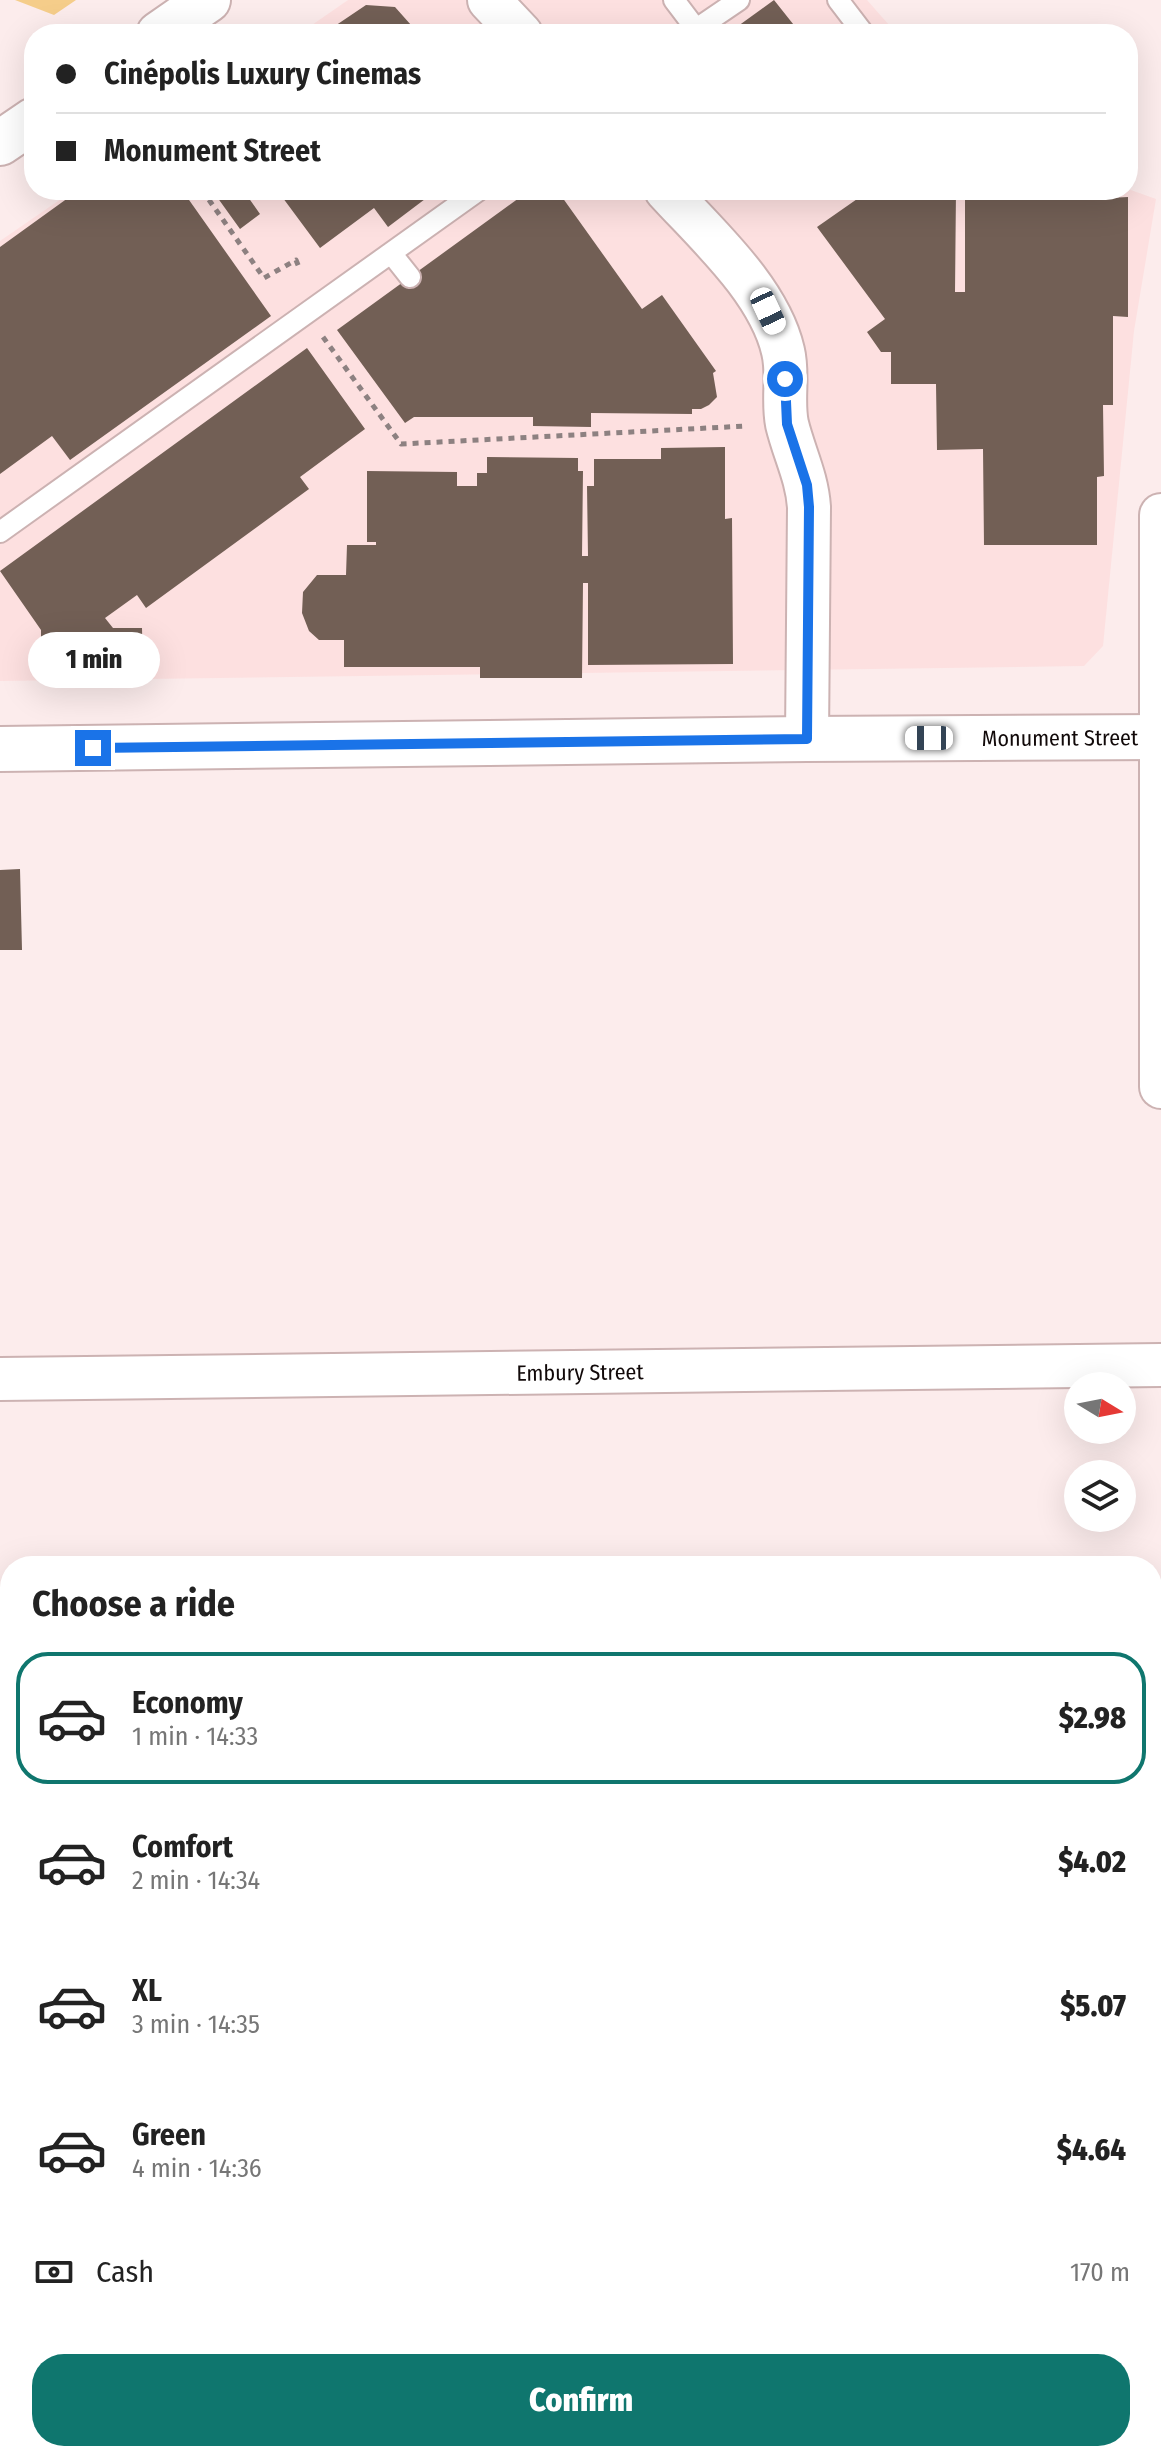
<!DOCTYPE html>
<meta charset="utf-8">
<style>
:root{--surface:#fff;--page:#f2f2f2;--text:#222;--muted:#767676;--line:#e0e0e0;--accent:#0f766e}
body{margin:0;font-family:"Fira Sans Condensed",sans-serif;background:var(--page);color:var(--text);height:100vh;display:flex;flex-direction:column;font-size:30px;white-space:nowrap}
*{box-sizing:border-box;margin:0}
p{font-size:26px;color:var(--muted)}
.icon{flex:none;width:44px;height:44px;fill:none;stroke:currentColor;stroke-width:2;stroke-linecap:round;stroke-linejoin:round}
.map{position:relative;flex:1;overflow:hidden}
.side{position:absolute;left:0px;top:1556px;width:1162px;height:906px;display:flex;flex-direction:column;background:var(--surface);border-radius:32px 32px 0 0;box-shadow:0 8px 32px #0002}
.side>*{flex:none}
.hud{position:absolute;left:24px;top:24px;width:1114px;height:176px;border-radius:32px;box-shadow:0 8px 32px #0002;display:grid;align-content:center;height:176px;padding:0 32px;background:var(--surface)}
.needle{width:52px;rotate:100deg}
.fabs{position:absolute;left:1064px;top:1372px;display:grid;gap:16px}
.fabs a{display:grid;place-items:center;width:72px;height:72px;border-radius:50%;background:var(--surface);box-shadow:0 8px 32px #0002;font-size:40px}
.end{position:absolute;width:36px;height:36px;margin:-18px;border:10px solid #1a73e8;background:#fff;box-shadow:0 0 0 4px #fff}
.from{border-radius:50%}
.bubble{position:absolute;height:56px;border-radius:28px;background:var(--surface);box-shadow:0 8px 32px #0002;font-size:26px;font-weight:800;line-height:56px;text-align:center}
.car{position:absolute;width:24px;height:48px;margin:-24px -12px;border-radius:10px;box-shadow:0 0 6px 2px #0007;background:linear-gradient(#fff 24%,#345 0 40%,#fff 0 76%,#345 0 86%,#fff 0)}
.hud b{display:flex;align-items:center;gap:28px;height:76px;font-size:30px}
.hud b+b{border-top:2px solid var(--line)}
.hud i{width:20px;height:20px;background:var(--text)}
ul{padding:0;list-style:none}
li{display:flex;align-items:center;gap:24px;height:132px;margin:0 16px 12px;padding:0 16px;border:4px solid transparent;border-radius:32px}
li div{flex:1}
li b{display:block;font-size:30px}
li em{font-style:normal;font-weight:800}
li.current{border-color:var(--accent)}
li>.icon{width:72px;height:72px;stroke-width:1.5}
h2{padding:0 32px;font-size:36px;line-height:96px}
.pay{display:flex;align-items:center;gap:20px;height:88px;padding:0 32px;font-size:30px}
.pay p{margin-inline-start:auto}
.primary-button{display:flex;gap:16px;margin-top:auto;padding:16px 32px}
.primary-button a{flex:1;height:92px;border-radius:32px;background:var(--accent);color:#fff;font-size:32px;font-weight:800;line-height:92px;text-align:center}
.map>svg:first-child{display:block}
.built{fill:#fde0e0}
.green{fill:#f5cd8a}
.building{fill:#725f55}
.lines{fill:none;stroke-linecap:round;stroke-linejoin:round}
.lane-casing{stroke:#ccb2b2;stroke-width:24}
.street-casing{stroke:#ccb2b2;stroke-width:46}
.secondary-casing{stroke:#ccb2b2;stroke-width:48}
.path{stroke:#8d8181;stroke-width:5;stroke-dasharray:6 6;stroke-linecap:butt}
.lane{stroke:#fff;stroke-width:20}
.street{stroke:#fff;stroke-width:42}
.secondary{stroke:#fff;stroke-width:44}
.route{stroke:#1a73e8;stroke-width:10}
.labels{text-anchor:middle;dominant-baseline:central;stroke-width:7;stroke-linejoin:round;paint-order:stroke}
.street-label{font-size:22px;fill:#110909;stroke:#fff}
</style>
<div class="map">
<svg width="1161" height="2461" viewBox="0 0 1161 2461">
<rect width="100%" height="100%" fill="#fcecec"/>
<!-- built -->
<path class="built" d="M348,0H867L897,34H299Z
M1128,189L1156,199L1134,331L1103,646L1084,666L0,681V241L74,190Z"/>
<!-- green -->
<path class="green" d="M15,0H76L54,15Z"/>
<!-- building -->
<path class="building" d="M774,0L801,34H727Z
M366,5L395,7L419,34H323Z
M79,190H182L271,316L70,460L52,436L0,474V247Z
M212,190H243L260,214L240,229Z
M277,190H437L388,227L374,208L320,248Z
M530,190H557L642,309L662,295L716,371L713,373L717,397L709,405L701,409H692V414L591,413V427L533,426V417H414L405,423L337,330Z
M870,190H956L955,292H965V190H1109V198L1128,197V317L1113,316V405H1103L1104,476L1097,477V545H984L983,449L937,450L936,384H891V352H881L867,332L885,319L817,227Z
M307,348L365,429L300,477L309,489L146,608L137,595L105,618L113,628H142L143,673L41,674V630L0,571Z
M725,447V519L732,518L733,664L588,665V583H583L582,678H480V667H344V640H319L309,631L302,613L303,592L317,575H346L347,545H376V542H367V471L457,472V486H477V473H487V457L578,458V471H583L582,556H588L587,486H594V459H661V448Z
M20,869L22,950H0V870Z"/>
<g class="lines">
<!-- lane casing -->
<g class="lane-casing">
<path id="lane" d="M674,0L696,29
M838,0L864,34
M689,34L739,0
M391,253L410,277
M0,532L479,190"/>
</g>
<!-- street casing -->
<g class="street-casing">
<g id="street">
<path d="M489,0L521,34"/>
<path d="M666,190C707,235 769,290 783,351C789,375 782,400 787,424C794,453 807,477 809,507L807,739"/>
<path d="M1161,515V1087"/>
<path id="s1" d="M0,1379L1161,1365"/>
<path d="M1161,1682V2049"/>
<path d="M0,1970H10"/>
</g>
</g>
<!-- secondary casing -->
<g class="secondary-casing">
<g id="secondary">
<path d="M159,34L208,0"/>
<path d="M0,143L34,120"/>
<path id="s2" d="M0,749L807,739L1161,737"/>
</g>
</g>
<!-- path -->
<path class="path" d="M202,190L264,278L296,260L300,270
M323,337L401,444L746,426"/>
<!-- lane -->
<use href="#lane" class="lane"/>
<!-- street -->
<use href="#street" class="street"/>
<!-- secondary -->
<use href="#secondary" class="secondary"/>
</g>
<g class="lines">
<!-- route -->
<path class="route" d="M93,748L807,739L809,507L807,485L787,424L785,379"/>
</g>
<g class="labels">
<!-- street labels -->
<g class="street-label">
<text stroke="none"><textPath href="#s2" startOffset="1060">Monument Street</textPath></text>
<text stroke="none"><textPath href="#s1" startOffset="580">Embury Street</textPath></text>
</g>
</g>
</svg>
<div class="fabs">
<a><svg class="needle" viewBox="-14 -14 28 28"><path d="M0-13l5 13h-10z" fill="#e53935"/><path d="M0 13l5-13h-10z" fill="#767676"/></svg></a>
<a><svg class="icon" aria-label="layers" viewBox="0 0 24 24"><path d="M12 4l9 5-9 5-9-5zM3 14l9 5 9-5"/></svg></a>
</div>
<i class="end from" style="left:785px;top:379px"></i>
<i class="end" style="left:93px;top:748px"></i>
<div class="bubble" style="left:28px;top:632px;width:132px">1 min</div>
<i class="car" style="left:768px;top:311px;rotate:155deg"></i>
<i class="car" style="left:929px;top:738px;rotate:270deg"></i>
<div class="hud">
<b><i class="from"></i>Cinépolis Luxury Cinemas</b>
<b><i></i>Monument Street</b>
</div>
<section class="side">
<h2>Choose a ride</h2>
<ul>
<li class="current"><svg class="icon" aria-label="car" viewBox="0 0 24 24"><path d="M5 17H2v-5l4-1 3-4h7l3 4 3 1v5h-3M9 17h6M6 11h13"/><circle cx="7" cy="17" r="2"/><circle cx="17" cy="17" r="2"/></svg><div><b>Economy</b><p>1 min · 14:33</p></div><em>$2.98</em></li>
<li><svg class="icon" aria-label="car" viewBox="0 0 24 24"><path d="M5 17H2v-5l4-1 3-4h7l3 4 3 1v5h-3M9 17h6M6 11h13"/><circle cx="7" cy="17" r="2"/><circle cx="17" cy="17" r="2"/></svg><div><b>Comfort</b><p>2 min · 14:34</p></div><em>$4.02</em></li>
<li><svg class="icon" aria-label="car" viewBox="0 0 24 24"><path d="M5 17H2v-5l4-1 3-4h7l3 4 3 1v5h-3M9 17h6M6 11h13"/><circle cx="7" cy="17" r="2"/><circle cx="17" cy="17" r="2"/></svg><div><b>XL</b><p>3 min · 14:35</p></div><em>$5.07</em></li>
<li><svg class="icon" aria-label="car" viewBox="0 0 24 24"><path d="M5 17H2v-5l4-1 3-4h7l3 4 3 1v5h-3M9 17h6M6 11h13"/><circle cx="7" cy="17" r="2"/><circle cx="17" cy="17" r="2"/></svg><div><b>Green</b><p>4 min · 14:36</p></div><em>$4.64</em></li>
</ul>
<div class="pay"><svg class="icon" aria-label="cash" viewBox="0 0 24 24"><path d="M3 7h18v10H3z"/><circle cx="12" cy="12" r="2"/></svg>Cash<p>170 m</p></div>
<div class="primary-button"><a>Confirm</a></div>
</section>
</div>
